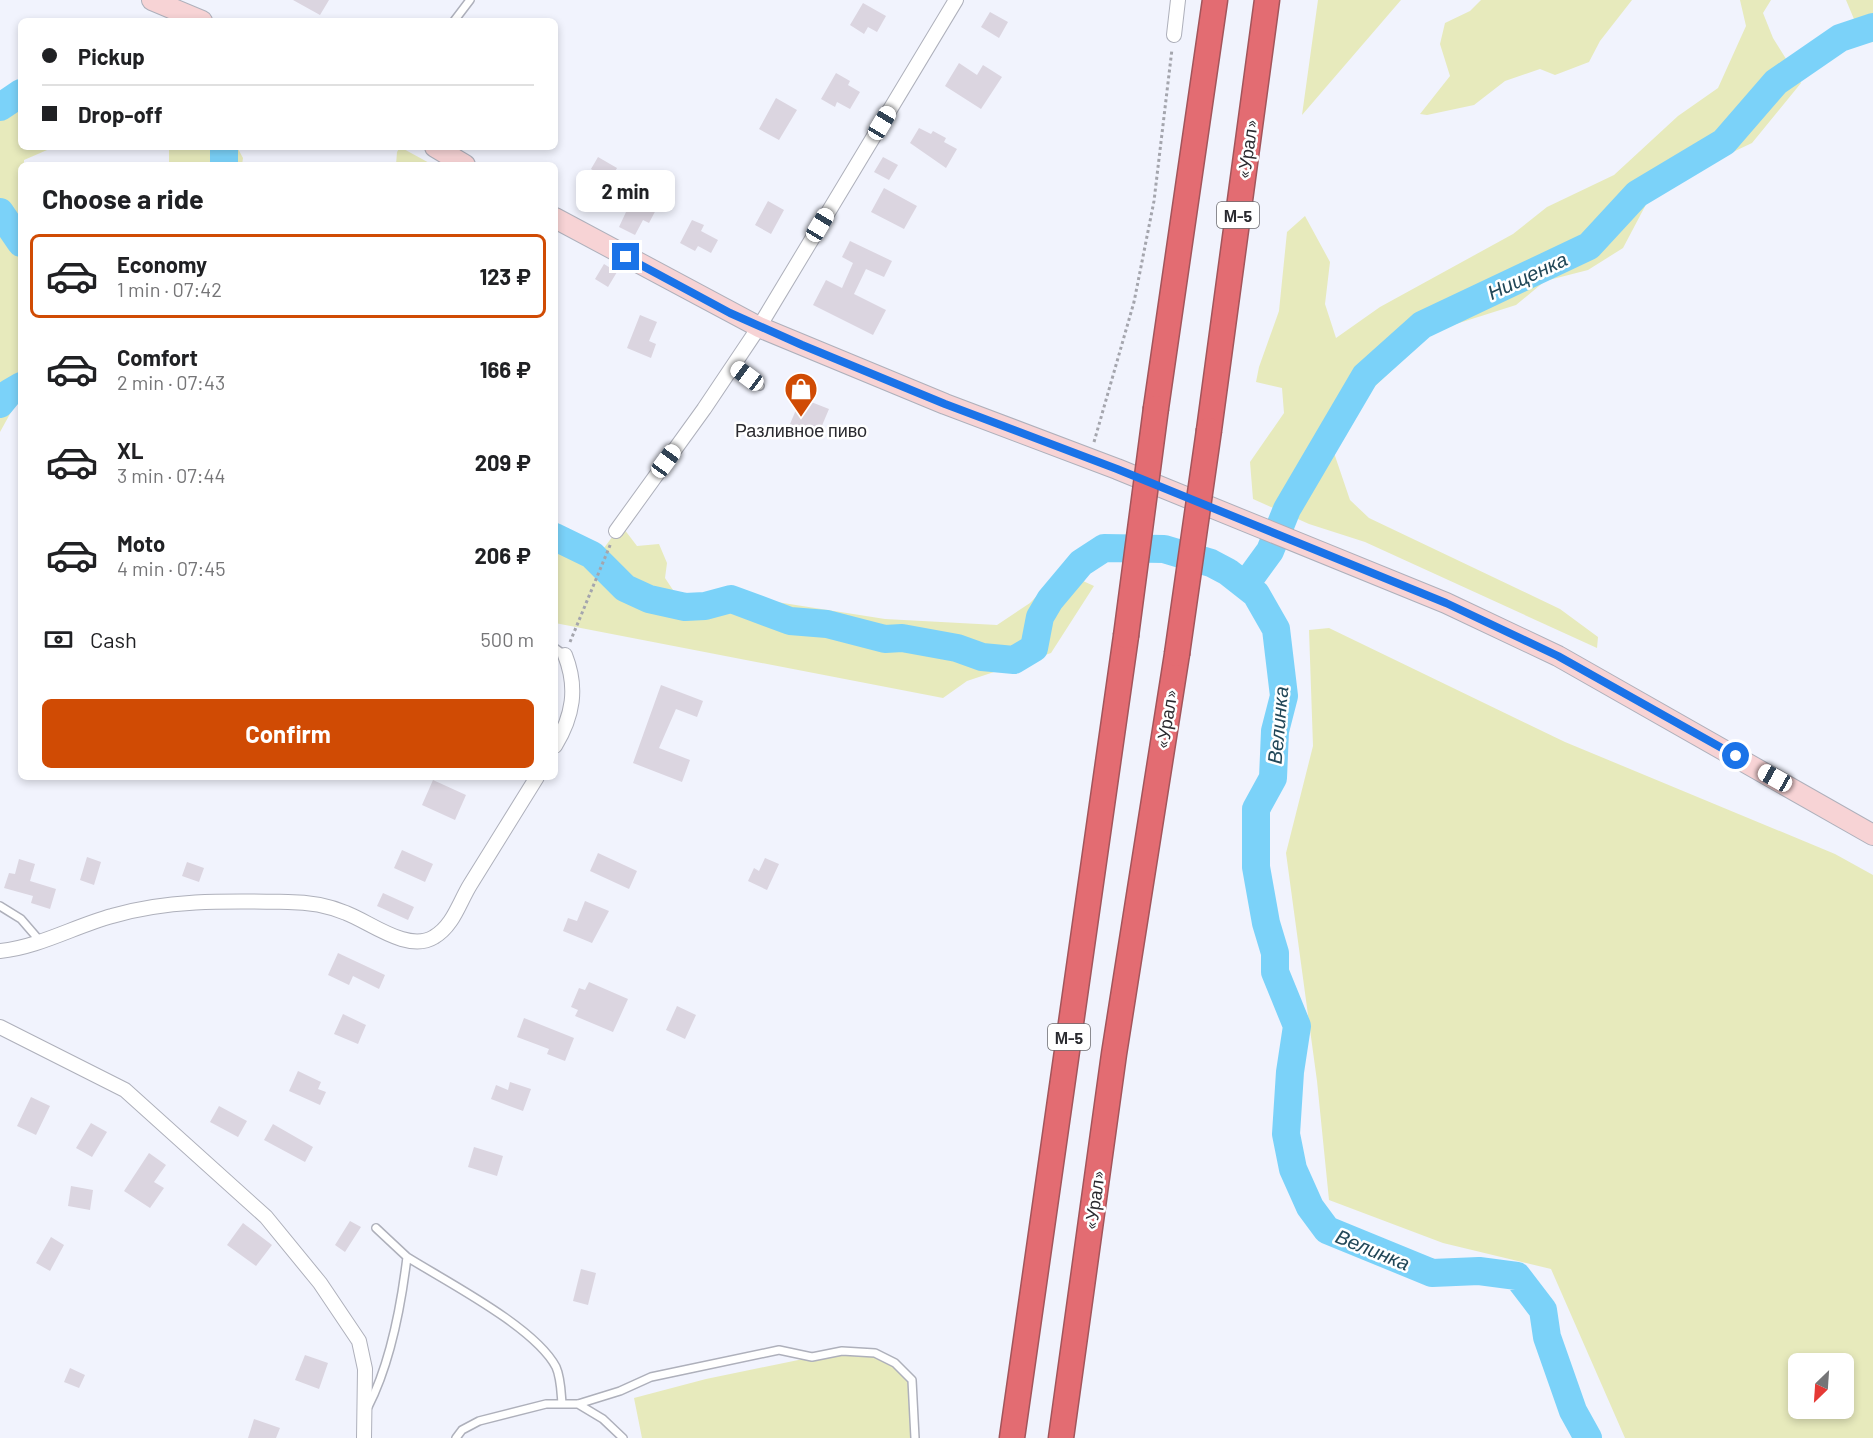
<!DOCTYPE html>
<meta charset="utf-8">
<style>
:root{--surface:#fff;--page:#f6f6f6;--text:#202124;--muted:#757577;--line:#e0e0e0;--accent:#d04b04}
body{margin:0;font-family:Barlow,sans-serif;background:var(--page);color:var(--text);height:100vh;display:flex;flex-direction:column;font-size:22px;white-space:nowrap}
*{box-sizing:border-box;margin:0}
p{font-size:20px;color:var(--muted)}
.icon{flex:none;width:33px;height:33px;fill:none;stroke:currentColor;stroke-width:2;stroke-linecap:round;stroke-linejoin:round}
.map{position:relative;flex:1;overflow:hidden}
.drawer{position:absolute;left:18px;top:162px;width:540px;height:618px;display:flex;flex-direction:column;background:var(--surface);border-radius:9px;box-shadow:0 3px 9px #0003}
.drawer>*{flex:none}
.top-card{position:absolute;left:18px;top:18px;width:540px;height:132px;border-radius:9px;box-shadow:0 3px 9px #0003;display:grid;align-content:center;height:132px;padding:0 24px;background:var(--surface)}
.needle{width:39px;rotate:205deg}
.fabs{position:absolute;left:1788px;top:1353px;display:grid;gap:12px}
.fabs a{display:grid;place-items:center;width:66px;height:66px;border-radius:9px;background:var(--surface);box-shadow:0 3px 9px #0003;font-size:30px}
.end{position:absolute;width:27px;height:27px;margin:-14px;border:8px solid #1a73e8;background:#fff;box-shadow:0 0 0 3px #fff}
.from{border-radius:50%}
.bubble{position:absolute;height:42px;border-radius:9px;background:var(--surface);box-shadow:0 3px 9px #0003;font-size:20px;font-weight:700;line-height:42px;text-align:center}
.car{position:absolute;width:18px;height:36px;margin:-18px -9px;border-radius:8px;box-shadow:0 0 4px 2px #0007;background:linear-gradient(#fff 24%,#345 0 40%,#fff 0 76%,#345 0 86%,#fff 0)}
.top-card b{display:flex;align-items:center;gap:21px;height:57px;font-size:22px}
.top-card b+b{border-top:2px solid var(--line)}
.top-card i{width:15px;height:15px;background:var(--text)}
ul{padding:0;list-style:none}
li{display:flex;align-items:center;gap:18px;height:84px;margin:0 12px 9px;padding:0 12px;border:3px solid transparent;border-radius:9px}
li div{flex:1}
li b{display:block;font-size:22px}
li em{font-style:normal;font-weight:700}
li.on{border-color:var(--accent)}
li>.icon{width:54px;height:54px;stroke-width:1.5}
h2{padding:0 24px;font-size:27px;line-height:72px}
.pay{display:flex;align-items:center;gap:15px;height:66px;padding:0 24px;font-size:22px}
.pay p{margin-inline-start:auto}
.cta{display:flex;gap:12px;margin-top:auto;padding:12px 24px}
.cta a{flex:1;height:69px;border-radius:9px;background:var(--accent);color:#fff;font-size:24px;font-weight:700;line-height:69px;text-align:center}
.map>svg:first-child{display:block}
.green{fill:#e7eabc;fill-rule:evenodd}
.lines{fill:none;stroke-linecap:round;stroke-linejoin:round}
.river{stroke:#7bd2f9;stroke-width:28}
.building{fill:#dbd5e0}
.lane-casing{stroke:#aeb0bb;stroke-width:10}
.street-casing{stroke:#aeb0bb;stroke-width:16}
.secondary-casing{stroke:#aeb0bb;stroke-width:22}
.highway-casing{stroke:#a2555b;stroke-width:27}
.path{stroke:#a4a5ad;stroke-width:3;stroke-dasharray:3 3;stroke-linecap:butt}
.lane{stroke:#fff;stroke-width:7}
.street{stroke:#fff;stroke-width:14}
.secondary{stroke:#f7d3d5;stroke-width:20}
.highway{stroke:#e36c72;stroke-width:24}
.highway-bridge-casing{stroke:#a2555b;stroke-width:27;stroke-linecap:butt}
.highway-bridge{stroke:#e36c72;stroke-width:24}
.route{stroke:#1a73e8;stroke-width:8}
.labels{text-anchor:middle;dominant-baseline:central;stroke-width:5;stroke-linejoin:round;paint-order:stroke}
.shield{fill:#fff;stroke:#6a6a6d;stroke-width:1.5}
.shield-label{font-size:16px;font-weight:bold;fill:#2a2a2f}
.street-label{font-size:18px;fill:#2a2a2f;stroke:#fff}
.poi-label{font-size:18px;fill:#2a2a2f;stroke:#fff}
.water-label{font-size:20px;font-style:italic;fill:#214758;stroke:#fff}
</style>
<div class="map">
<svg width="1873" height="1438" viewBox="0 0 1873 1438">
<rect width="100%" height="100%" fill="#f1f3fd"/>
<!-- green -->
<path class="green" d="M1318,0H1401L1302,115Z
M1481,0H1632L1600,41L1589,62L1555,75L1540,69L1505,81L1474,105L1427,115L1420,114L1450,76L1440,44L1445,23L1470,11Z
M1740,0H1771L1763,13L1773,38L1801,83L1752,143L1701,167L1651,195L1623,248L1588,270L1545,281L1516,305L1437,330L1420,343L1370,391L1334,453L1350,500L1369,518L1560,609L1598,637L1597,648L1365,542L1309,524L1253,499L1250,462L1284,413L1282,388L1256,382L1259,367L1279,311L1287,232L1305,216L1330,262L1325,304L1336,338L1380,307L1513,234L1547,207L1614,175L1678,116L1718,88L1746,26Z
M1846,0H1873V42L1864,43Z
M21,85V147H54L24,160V165H21V394L0,432V99L8,89Z
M169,147H237L243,158L242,165H169Z
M400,147L433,165H396L397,152Z
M621,525L637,546L659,544L667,563L665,578L675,593L764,600L885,619L997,625L1030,603L1061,571L1094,586L1051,653L967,681L943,698L555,623V533L604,548Z
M1329,628L1565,742L1835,854L1873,875V1438H1625L1551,1269L1443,1243L1329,1200L1317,1081L1286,853L1313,746L1309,630ZM1798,1364H1844V1408H1798Z
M842,1351C876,1353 887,1356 912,1380L915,1438H642L634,1398L706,1379Z"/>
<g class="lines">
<!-- river -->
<path class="river" d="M0,107L21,93
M224,165V147
M0,212L21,243
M0,404L9,393L21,386
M555,537L592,555L625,588L649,599L685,607L705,606L731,599L790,621L827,624L885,639L902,638L957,648L982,657L1014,660L1034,648L1040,617L1050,600L1081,563L1104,548L1164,549L1211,563L1228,572L1256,594L1276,629L1284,696L1275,731L1273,778L1256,809V867L1266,923L1275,953V972L1297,1026L1290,1072L1286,1134L1293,1169L1310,1207L1327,1230L1432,1273L1479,1271L1517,1276L1543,1310L1547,1337L1573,1411L1588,1438
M1246,584L1270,551L1287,509L1365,376L1422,325L1589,246L1637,194L1724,142L1776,82L1840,38L1873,27"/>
</g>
<!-- building -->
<path class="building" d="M293,0H329L320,15Z
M863,3L886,16L877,32L868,27L864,34L850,25Z
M990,12L1008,22L999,38L981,27Z
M959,63L977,75L983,65L1002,77L981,109L945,86Z
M836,73L850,81L848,85L860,92L850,109L837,102L835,107L821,99Z
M776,98L797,110L779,140L759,129Z
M919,128L931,134L933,131L946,138L944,142L957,149L946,168L910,143Z
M598,157L617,168L604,192L590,184L597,173L591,169Z
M883,157L898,165L889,180L874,172Z
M643,181L659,188L653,200L659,204L649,223L643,220L635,235L619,227L626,212L620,210L627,196L634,199Z
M884,188L917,206L904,229L871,212Z
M768,201L784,210L771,234L755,225Z
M692,220L704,225L701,231L718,240L711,253L698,246L695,251L680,243Z
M850,241L892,261L884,277L866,269L854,294L886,310L873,335L813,305L826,280L842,288L853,263L842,257Z
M604,264L617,272L608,287L595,279Z
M640,315L657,322L649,341L656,344L651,358L627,348Z
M801,398L829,409L818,435L790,424Z
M661,685L703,701L697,717L676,709L659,748L690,760L682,782L633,763Z
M433,780L466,795L455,820L422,805Z
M402,850L433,864L425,882L394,868Z
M598,853L637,871L629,889L590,871Z
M87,857L101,862L94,885L80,880Z
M765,858L779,864L767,890L748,881L754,868L759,871Z
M19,859L35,864L30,881L56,889L50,909L31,903L33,896L4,888L9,873L15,874Z
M187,862L204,868L199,882L182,876Z
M383,893L414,907L408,920L377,906Z
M585,901L609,911L592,943L563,931L568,918L577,921Z
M338,953L385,975L379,989L353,976L349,985L328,975Z
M589,982L628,999L613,1032L575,1016L578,1010L571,1007L579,988L585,990Z
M677,1006L696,1015L685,1039L666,1030Z
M343,1014L366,1025L358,1044L334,1034Z
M524,1018L574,1038L565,1061L547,1054L549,1049L517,1037Z
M298,1071L321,1082L318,1089L326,1092L320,1105L289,1091Z
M510,1082L531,1089L523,1111L491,1099L496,1085L508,1090Z
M31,1097L50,1106L36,1135L17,1126Z
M219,1106L247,1121L238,1137L210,1122Z
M91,1123L107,1132L92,1157L76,1148Z
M273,1124L313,1147L305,1162L264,1140Z
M474,1147L503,1156L497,1176L468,1167Z
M149,1153L166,1165L154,1182L164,1188L150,1208L124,1191Z
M71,1186L93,1190L90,1210L68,1206Z
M350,1221L361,1227L345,1252L335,1245Z
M243,1223L272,1245L256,1266L227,1245Z
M51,1237L64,1245L50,1271L36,1263Z
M581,1269L596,1273L588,1305L573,1301Z
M305,1355L328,1363L319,1389L295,1380Z
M70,1368L85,1375L79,1388L64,1382Z
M254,1419L280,1428L276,1438H248Z"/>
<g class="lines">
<!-- lane casing -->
<g class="lane-casing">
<path id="lane" d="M454,21L470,0
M733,366L760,386
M555,648L565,655
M0,906L21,919L40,941
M407,1257C447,1282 535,1327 556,1367C561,1378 561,1392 562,1404
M578,1404L603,1419L623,1438
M368,1407C391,1362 401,1307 407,1257L376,1228
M456,1438L462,1430L479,1421L546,1404H578L620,1391L651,1377L779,1350L812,1357L842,1351L875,1353L895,1363L912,1380L915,1438"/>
</g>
<!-- street casing -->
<g class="street-casing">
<path id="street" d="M1174,35L1178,0
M616,531L704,409L759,327L956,0
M555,746C573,716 578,688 565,655
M0,951C39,947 75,926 112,916C169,899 230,901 288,902C309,902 327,905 346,913C370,922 408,953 434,937C453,926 459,903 470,885C492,849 515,813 537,777
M0,1027L125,1090L266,1217L320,1283L359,1341L365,1369L364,1438"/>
</g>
<!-- secondary casing -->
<g class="secondary-casing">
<path id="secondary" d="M152,0L202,21
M435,147L465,165
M555,218L759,327L945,404L1117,469L1446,603L1558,656L1873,835"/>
</g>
<!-- highway casing -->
<g class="highway-casing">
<path id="highway" d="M1156,408L1215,0
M1209,430L1267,0
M1012,1438L1126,636
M1061,1438L1114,1054L1177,654"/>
</g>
<!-- path -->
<path class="path" d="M1094,442L1134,302L1154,201L1172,49
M570,642L611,543"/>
<!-- lane -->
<use href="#lane" class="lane"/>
<!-- street -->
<use href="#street" class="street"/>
<!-- secondary -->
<use href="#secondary" class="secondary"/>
<!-- highway -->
<use href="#highway" class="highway"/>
<!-- highway-bridge casing -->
<g class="highway-bridge-casing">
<path id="highway-bridge" d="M1126,636L1156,408
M1177,654L1209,430"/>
</g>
<!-- highway-bridge -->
<use href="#highway-bridge" class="highway-bridge"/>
</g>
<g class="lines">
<!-- route -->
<path class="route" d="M626,257L730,313L802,345L945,404L1117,469L1446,603L1558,656L1736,756"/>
</g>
<!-- icons -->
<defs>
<g id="shop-pin" transform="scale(1.725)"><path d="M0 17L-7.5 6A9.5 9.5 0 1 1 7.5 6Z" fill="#d04b04" stroke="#fff"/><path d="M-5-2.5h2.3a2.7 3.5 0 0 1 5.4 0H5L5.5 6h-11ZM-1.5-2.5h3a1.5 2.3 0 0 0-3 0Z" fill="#fff"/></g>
</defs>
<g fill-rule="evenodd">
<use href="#shop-pin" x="801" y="389"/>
</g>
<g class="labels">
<!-- shield labels -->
<g class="shield">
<rect x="1217" y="202" width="42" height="26" rx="4.5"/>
<rect x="1048" y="1024" width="42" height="26" rx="4.5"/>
</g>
<g class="shield-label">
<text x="1238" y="215">М-5</text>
<text x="1069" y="1037">М-5</text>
</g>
<!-- street labels -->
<g class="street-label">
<text transform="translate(1247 149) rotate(-82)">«Урал»</text>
<text transform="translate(1166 719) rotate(-81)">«Урал»</text>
<text transform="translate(1094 1200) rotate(-82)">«Урал»</text>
</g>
<!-- poi labels -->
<g class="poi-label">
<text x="801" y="430">Разливное пиво</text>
</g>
<!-- water labels -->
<g class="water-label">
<text transform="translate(1527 275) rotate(-25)">Нищенка</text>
<text transform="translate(1277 725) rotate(-85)">Велинка</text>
<text transform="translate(1373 1249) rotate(22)">Велинка</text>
</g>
</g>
</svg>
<div class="fabs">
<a><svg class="needle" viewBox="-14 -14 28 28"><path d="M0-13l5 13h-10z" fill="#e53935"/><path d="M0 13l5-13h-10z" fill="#757577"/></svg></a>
</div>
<i class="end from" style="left:1736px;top:756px"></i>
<i class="end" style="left:626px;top:257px"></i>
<div class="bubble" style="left:576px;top:170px;width:99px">2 min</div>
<i class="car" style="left:882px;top:123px;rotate:31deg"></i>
<i class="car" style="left:820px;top:225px;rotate:31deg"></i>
<i class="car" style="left:747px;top:376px;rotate:307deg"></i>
<i class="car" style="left:666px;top:461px;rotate:36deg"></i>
<i class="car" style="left:1775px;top:778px;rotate:299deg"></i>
<div class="top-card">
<b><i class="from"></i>Pickup</b>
<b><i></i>Drop-off</b>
</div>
<section class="drawer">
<h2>Choose a ride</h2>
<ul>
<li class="on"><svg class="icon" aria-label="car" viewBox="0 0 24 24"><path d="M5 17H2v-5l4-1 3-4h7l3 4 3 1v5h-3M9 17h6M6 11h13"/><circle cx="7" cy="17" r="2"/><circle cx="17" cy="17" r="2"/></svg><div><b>Economy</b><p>1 min · 07:42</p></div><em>123 ₽</em></li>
<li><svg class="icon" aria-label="car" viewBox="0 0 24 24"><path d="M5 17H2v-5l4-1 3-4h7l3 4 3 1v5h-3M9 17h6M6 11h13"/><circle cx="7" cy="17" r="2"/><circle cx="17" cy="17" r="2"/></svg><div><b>Comfort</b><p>2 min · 07:43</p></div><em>166 ₽</em></li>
<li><svg class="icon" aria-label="car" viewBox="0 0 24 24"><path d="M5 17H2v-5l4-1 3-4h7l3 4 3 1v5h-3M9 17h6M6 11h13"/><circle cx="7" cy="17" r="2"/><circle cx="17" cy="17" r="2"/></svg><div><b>XL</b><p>3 min · 07:44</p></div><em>209 ₽</em></li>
<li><svg class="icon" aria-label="car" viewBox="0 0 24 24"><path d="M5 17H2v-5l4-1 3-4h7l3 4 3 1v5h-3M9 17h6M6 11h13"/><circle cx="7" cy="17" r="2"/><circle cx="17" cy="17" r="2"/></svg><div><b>Moto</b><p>4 min · 07:45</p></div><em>206 ₽</em></li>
</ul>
<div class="pay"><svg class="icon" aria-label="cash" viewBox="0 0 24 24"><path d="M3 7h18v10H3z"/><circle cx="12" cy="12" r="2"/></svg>Cash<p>500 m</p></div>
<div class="cta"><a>Confirm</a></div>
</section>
</div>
